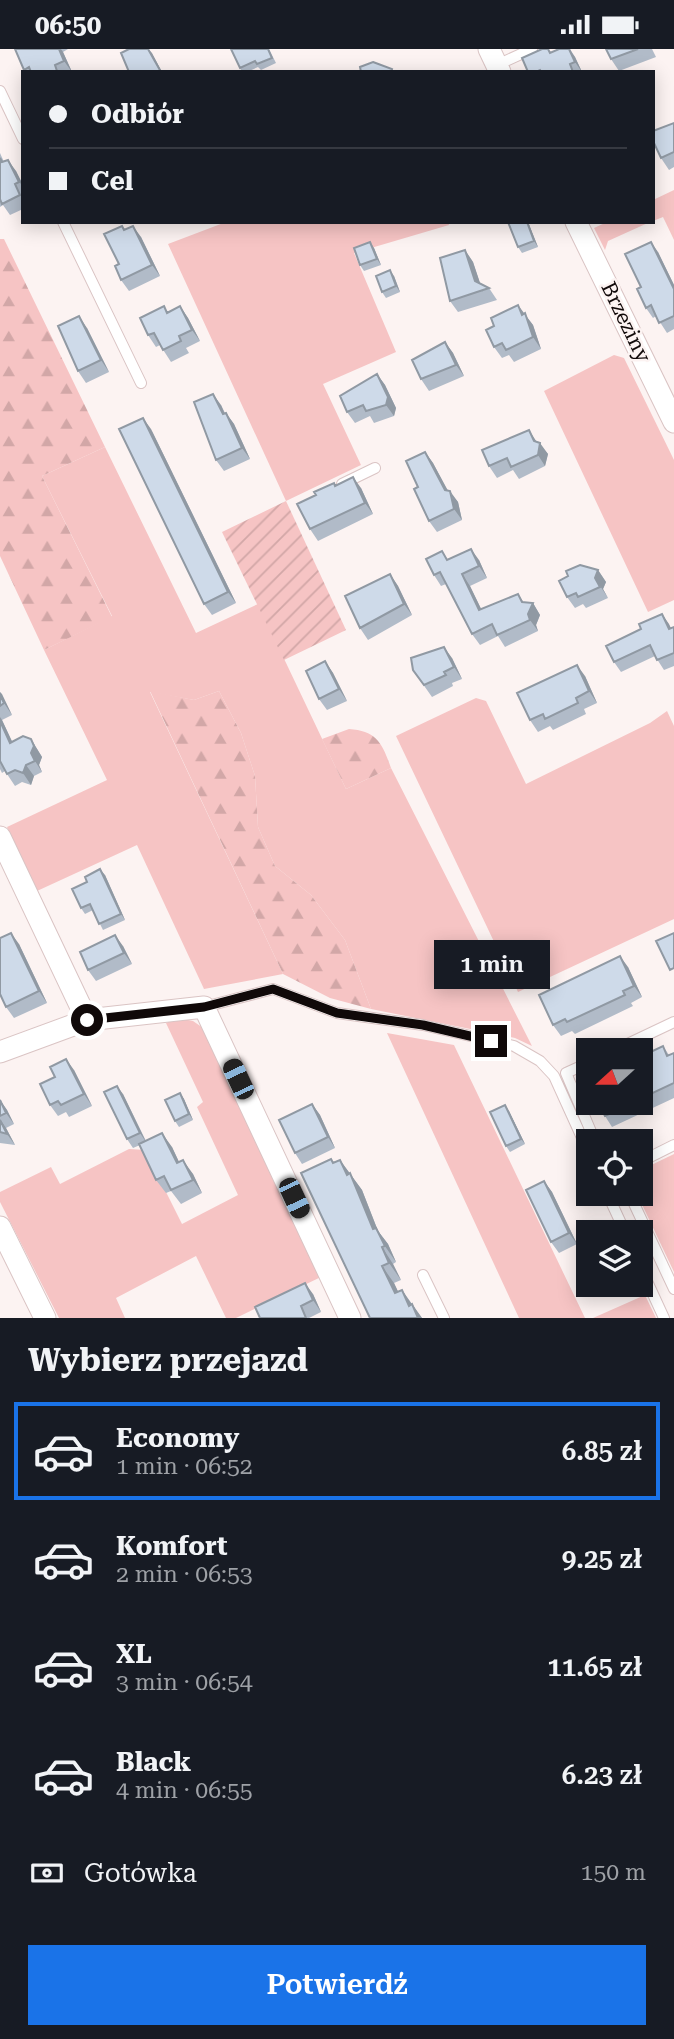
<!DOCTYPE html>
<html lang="pl">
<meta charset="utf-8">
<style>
:root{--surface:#171b24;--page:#20242c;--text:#f1f3f6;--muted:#9ea1a6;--line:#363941;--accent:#1a73e8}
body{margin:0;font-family:"Roboto Serif",serif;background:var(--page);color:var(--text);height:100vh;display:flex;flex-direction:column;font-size:26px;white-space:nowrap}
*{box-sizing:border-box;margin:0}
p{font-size:23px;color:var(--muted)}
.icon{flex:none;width:38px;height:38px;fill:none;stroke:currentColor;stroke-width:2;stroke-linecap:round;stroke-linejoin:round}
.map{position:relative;height:1269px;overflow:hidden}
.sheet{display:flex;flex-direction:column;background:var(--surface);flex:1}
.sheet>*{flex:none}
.hud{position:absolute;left:21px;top:21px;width:634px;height:154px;border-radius:0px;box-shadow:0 4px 18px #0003;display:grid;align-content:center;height:154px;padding:0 28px;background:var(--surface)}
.needle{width:46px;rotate:249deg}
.tools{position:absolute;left:576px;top:989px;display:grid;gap:14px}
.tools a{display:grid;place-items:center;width:77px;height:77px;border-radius:0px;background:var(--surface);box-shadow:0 4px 18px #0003;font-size:35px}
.end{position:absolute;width:32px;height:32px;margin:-16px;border:9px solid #100909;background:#fff;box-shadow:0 0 0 4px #fff}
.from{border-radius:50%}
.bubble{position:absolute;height:49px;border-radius:0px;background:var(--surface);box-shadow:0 4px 18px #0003;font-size:23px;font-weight:600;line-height:49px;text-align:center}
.car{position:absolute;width:21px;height:42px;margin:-21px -10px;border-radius:9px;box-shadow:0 0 5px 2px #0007;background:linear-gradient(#222 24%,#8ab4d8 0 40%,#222 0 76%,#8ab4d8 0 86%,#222 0)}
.hud b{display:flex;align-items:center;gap:24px;height:66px;font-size:26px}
.hud b+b{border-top:2px solid var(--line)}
.hud i{width:18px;height:18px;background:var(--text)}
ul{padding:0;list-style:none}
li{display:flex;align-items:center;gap:21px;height:98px;margin:0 14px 10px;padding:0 14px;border:4px solid transparent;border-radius:0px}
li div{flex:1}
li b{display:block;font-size:26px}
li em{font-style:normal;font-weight:600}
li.selected{border-color:var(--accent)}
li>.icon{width:63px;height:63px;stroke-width:1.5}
h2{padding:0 28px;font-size:32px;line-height:84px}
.pay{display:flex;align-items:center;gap:18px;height:77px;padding:0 28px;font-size:26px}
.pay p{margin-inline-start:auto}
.primary-button{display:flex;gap:14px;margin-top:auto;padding:14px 28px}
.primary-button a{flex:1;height:80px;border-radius:0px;background:var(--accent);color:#fff;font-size:28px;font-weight:600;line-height:80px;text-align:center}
.status{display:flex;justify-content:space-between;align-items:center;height:49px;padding:0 35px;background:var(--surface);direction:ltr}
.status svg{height:19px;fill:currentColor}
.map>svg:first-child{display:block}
.grass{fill:#f6c4c4}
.forest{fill:url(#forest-firs)}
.garden{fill:url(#garden-furrows)}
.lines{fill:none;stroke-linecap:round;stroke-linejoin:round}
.service-casing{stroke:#dac4c4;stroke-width:12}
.minor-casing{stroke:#dac4c4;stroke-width:23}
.service{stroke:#fff;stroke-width:10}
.minor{stroke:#fff;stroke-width:21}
.wall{fill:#b1bbc8}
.shaded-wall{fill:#9099a3}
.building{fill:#cedae9;stroke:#9099a3;stroke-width:2}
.route{stroke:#100909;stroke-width:9}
.labels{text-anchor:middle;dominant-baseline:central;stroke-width:5;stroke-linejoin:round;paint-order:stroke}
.street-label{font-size:21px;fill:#100909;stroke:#fcf3f2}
</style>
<div class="status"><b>06:50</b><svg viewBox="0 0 49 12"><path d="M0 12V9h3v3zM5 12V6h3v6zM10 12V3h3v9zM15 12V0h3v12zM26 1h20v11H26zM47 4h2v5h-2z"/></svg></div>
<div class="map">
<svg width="674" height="1269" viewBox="0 0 674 1269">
<defs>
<pattern id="forest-firs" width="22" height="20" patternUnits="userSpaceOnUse" patternTransform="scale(1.75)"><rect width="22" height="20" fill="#f6c4c4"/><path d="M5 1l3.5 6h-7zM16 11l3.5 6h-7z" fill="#d2a7a7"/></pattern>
<pattern id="garden-furrows" width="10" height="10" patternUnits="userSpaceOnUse" patternTransform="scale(1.75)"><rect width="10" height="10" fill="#f6c4c4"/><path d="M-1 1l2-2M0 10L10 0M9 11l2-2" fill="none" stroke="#d2a7a7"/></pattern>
</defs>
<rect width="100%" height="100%" fill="#fcf3f2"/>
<!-- grass -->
<path class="grass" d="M674,141V191L663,168L653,172V151Z
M226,173H448L449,176L354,204L396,303L323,335L361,416L286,452L168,195Z
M607,173H650L608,192L605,201L594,179Z
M614,306L624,309L674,411V551L648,563L544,342Z
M105,398L196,584L258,555L346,740L391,719L532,997L515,989L371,960L345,891L311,846L275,817L258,778L255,727L241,684L219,642L194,651L150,643L283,925L204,940L137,796L37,842L7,778L107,731L44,601L112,567L42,427Z
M476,649L486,652L526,735L650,674L667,662L674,677V870L518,943L396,687Z
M178,969L193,972L206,981L323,1227L236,1269H226L196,1207L116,1249L125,1269H59L0,1153V1143L51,1118L60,1135L129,1100L145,1101L182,1175L238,1146L197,1058L203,1053L166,974Z
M387,984L454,996L585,1269H519Z
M674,1105V1223L637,1145L640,1144L641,1121Z
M645,1246L656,1269H593Z"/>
<!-- forest -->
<path class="forest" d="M0,190H4L105,398L42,427L112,568L44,601L0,507Z
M150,642L194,651L219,642L241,684L255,727L258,778L275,817L311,846L345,891L371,960L330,949L283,925Z
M349,680C376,682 382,693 391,719L346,740L322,690Z"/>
<!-- garden -->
<path class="garden" d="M286,452L346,581L284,611L222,483Z"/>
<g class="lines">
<!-- service casing -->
<g class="service-casing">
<path id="service" d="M497,16L532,0
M0,42L23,90
M63,173L141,334
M342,435L375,419
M204,958L273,940L337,964L423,976L514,997L540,1012L554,1027L588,1102
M615,1001L674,973
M588,1014L566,1024L595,1092
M640,1113L674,1096
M607,1144L625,1183
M629,1144L674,1240
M640,1217L664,1269
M423,1226L444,1269"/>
</g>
<!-- minor casing -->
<g class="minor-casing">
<path id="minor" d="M489,0L500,23
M576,173L674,373
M0,788L87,971
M0,1003L87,971L204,958L350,1269
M0,1178L45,1269"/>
</g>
<!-- service -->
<use href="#service" class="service"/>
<!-- minor -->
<use href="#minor" class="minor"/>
</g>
<!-- wall -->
<path class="wall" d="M15,0H68L63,3L72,23H26Z
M269,0L276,14L261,21L258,18L247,23H242L240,19Z
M548,0L551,4L559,0H570L575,8L582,23H528Z
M606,0H652L656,8L619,22L611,10Z
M674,74V118L669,121L661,109Z
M0,104L4,113L16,122L23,136V160L10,166L3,156L0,158Z
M508,173H528L538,198L522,204L518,198Z
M122,177L125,181L141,188L160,227L129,242L121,231L119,215Z
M374,199L381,216L364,222L360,216Z
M465,201L473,213L480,234L489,239L497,251L458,263L450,252Z
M658,203L674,236V280L667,284L656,267L653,269L646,259L641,238Z
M394,227L400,243L386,249L382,243Z
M180,257L188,269L200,292L186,299L189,304L171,313L160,296L156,298L148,286L168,263Z
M524,265L533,276L541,300L514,313L509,306L502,309L494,298Z
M87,279L109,323L86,334L78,322Z
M445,293L453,304L464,327L429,342L421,330Z
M377,325L385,336L396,359L394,367L374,374L370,367L355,374L347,363Z
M221,356L225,364H226L234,375L250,410L224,422L216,411Z
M151,380L236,554L212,566L204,555Z
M537,393L548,405L545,417L519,430L513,421L497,429L489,417Z
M425,403L433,414L447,441L458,453L462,471L437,483L429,472L418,438Z
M336,436L361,439L373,465L318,492L310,480Z
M442,502L448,511H479L487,529L470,537L481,560L524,553L533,554L540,566L536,576L538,582L505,598L498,587L480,596L472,585L446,535L441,537L434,526Z
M598,521L606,533L603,540L608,549L586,559L583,555L575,559L567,548Z
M390,525L398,537L412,566L368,591L360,579Z
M662,565L671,579L674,578V617L664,621L655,607L621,623L614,613L641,580Z
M452,609L462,630L452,634L453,637L432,648L413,621Z
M325,612L333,624L347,652L327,661L319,650Z
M585,627L597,654L584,660L586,665L553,681L550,677L538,683L530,671Z
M0,643L12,666L2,671L12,693L31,690L42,708L39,716L42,723L34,727L31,736L22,733L15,737L5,722L2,724L0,720Z
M105,826L125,871L103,881L93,861L85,865L81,859Z
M19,895L47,954L14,969L6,958Z
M123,897L132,915L96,932L88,921Z
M628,918L642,948L631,954L633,957L575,985L572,982L561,987L553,976Z
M663,997L669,1006L674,1004V1049L612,1078L605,1067L598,1054H640V1008Z
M74,1021L92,1057L69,1068L66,1063L58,1067L50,1056Z
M180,1044L184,1050L193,1071L179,1078L175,1072Z
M123,1045L146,1092L172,1098L179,1113L193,1125L202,1144L181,1155L171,1142L166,1144L156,1131L140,1096L133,1099L127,1090Z
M0,1051L7,1061L14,1075L6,1079L15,1096L0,1094Z
M312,1055L320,1066L335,1099L302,1115L295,1104Z
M509,1062L525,1095L510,1103L506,1097Z
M340,1111L362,1141L378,1182L388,1195L396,1213L393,1215L401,1231L394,1234L398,1243L402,1241L422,1269H370L333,1113Z
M544,1132L552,1143L577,1195L559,1204L551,1193Z
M313,1245L321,1263L309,1269H260Z"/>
<!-- shaded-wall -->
<path class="shaded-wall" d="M59,0H61L63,3L72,23L64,12Z
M148,0L152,4L162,23H161Z
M569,0L575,8L582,23L575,13Z
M8,111L16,122L23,136V139Z
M527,173H528L538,198L534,192Z
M133,177L141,188L160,227L152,216Z
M370,193L374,199L381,216L377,210Z
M651,193L658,203L674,236V240Z
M465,201L473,213L483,243L475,232Z
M390,221L394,227L400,243L396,237Z
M518,256L533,276L541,300L533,288Z
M180,257L188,269L200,292L192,281Z
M79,267L87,279L109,323L101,311Z
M445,293L453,304L464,327L456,316Z
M377,325L385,336L396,359L394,367L386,356Z
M213,345L221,356L230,377L223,365Z
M226,364L234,375L250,410L242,399Z
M143,369L151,380L236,554L228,543Z
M529,381L540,398V394L548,405L545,417L538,406L534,392Z
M425,403L433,414L453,451L450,442L458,453L462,471L454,460Z
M353,428L361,439L373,465L365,454Z
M471,500L479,511L487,529L479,517Z
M598,521L606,533L603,540L608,549L595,529Z
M390,525L398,537L412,566L404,555Z
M462,525L470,537L487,572L479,561Z
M518,545L526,557L533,554L540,566L536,576L538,582L530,571Z
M662,565L669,575L674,586L669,580Z
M444,598L452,609L462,630L454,618Z
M325,612L333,624L347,652L339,640Z
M577,616L585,627L597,654L589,642Z
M0,643L2,645L12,666L4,654L0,646Z
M0,668L2,671L18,705L10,694L0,672Z
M31,690L42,708L39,716L42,723L35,712L31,704Z
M26,716L34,727L31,736L23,724Z
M100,820L105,826L125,871L121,865Z
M11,884L19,895L47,954L39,942Z
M115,886L123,897L132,915L124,904Z
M620,907L628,918L642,948L634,937Z
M66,1010L74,1021L92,1057L84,1045Z
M117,1037L123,1045L146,1093L140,1084Z
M180,1044L184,1050L193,1071L189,1065Z
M0,1051L7,1061L14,1075L6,1064Z
M312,1055L320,1066L335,1099L328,1088Z
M505,1056L509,1062L525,1095L521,1090Z
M0,1070L6,1079L15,1096L7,1085Z
M162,1084L172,1098L186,1128L177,1114Z
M183,1111L193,1125L202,1144L193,1131Z
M340,1111L362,1141L378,1182L388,1195L396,1213L373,1180Z
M544,1132L552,1143L577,1195L569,1184Z
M382,1198L393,1215L401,1231L389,1214Z
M382,1217L394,1234L407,1261L395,1244Z
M305,1234L313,1245L321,1263L313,1251Z
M402,1241L413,1257L412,1255L422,1269H418L409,1257Z"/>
<!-- building -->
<path class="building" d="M15,0H59L64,12L55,16L57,22L56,23H31L29,18L24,21Z
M129,0H148L161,23H129L121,4Z
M231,0H268L272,9L257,15L255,12L240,19Z
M542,0H548L550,4L559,0H569L575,13L570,15L573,23H541L540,21L536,23H528L522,9Z
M606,0H638L611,10Z
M373,13L392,20L391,23H361L360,18Z
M674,74V103L661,109L653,92V82Z
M0,109L2,113L8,111L19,133L15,135L20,146L2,155L0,150Z
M508,173H527L534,192L518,198Z
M122,177L124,181L133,177L152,216L121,231L115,217L119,215L104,185Z
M370,193L377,210L360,216L354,199Z
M651,193L674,240V267L659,274L651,256L646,259L637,240L641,238L625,205Z
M465,201L475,232L489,239L450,252L440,209Z
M390,221L396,237L382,243L376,227Z
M518,256L522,266L525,264L533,288L506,301L502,294L494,298L486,281L494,277L491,269Z
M164,257L167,264L180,257L192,281L179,287L181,292L163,301L154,284L148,286L140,269Z
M79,267L101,311L78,322L58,277Z
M445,293L456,316L421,330L412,311Z
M377,325L388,348L386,356L366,362L363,356L347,363L340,347Z
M213,345L223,365L226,364L242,399L216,411L194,353Z
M143,369L228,543L204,555L119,380Z
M529,381L534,392L540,394L538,406L511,418L507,409L489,417L482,401Z
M425,403L445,441L450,442L454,460L429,472L414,440L418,438L406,412Z
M353,428L365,454L310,480L297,455L316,446L314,443L334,434L335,437Z
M471,500L479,517L462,525L479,561L518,545L522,553L533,554L528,565L530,571L497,586L492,575L472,585L440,523L434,526L426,510L442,502L447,511Z
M580,516L598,521L595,529L600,538L578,548L576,544L567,548L559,532L568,527L566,522Z
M390,525L404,555L360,579L345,547Z
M662,565L669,580L674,578V604L657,611L650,596L614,613L606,597L641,580L639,575Z
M444,598L454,618L444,623L446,626L424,636L413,621L411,609Z
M325,612L339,640L319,650L306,622Z
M577,616L589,642L576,649L578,654L545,670L543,665L530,671L517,644Z
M0,646L4,654L0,657Z
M0,672L10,694L23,687L31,690L34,697L31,704L35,712L26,716L23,724L15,721L7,725L0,712Z
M100,820L121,865L99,875L90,855L81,859L72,840L87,833L85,828Z
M11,884L39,942L6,958L0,945V889Z
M674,884V919L670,921L656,892Z
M115,886L124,904L88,921L80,903Z
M620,907L634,937L623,942L625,946L567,973L565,970L553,976L539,946Z
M663,997L667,1007L674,1004V1034L640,1050V1008Z
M66,1010L84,1045L61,1056L58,1052L50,1056L40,1035L55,1028L50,1018Z
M117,1037L140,1084L127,1090L104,1043Z
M180,1044L189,1065L175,1072L165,1051Z
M0,1051L6,1064L0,1067Z
M598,1054H633L605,1067Z
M312,1055L328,1088L295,1104L279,1071Z
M505,1056L521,1090L506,1097L490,1063Z
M0,1071L7,1085L0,1083Z
M162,1084L177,1114L183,1111L193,1131L171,1141L164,1127L156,1131L139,1095Z
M331,1110L333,1114L340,1111L347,1126L350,1124L373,1180L376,1179L385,1197L382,1198L389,1214L382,1217L395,1244L402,1241L409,1257L412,1255L418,1269H370L301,1124Z
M544,1132L569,1184L551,1193L526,1141Z
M305,1234L313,1251L301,1257L306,1269H260L255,1258Z"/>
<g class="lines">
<!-- route -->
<path class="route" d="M87,971L204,958L273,940L337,964L423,976L491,992"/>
</g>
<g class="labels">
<!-- street labels -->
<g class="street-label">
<text transform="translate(626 273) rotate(64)">Brzeziny</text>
</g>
</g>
</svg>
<div class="tools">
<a><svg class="needle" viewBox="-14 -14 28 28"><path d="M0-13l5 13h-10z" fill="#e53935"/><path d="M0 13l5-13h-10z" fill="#9ea1a6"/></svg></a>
<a><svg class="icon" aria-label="locate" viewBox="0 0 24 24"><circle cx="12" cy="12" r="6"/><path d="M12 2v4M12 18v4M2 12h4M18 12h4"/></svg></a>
<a><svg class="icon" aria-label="layers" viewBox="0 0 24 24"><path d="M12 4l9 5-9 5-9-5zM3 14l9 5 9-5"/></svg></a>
</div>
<i class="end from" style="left:87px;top:971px"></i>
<i class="end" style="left:491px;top:992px"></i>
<div class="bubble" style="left:434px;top:891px;width:116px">1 min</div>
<i class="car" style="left:238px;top:1030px;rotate:335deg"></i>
<i class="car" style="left:294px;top:1149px;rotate:155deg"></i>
<div class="hud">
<b><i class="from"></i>Odbiór</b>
<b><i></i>Cel</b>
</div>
</div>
<section class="sheet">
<h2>Wybierz przejazd</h2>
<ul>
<li class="selected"><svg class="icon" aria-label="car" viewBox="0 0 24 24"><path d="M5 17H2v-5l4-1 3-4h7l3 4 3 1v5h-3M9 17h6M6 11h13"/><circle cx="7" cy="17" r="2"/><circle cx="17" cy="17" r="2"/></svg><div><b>Economy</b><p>1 min · 06:52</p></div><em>6.85 zł</em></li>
<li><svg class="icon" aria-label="car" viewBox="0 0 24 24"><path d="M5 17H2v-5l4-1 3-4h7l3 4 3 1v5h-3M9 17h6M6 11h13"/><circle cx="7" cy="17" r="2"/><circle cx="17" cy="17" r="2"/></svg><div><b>Komfort</b><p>2 min · 06:53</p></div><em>9.25 zł</em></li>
<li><svg class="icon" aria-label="car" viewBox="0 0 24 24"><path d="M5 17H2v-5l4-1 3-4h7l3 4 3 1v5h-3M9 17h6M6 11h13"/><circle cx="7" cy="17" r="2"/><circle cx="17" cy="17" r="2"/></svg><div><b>XL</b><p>3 min · 06:54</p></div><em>11.65 zł</em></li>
<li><svg class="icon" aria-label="car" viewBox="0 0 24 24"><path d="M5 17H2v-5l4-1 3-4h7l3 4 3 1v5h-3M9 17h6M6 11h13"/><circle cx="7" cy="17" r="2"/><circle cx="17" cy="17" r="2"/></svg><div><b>Black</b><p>4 min · 06:55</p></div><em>6.23 zł</em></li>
</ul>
<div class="pay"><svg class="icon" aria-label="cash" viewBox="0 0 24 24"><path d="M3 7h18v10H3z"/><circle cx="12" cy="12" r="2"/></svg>Gotówka<p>150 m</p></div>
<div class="primary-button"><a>Potwierdź</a></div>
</section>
